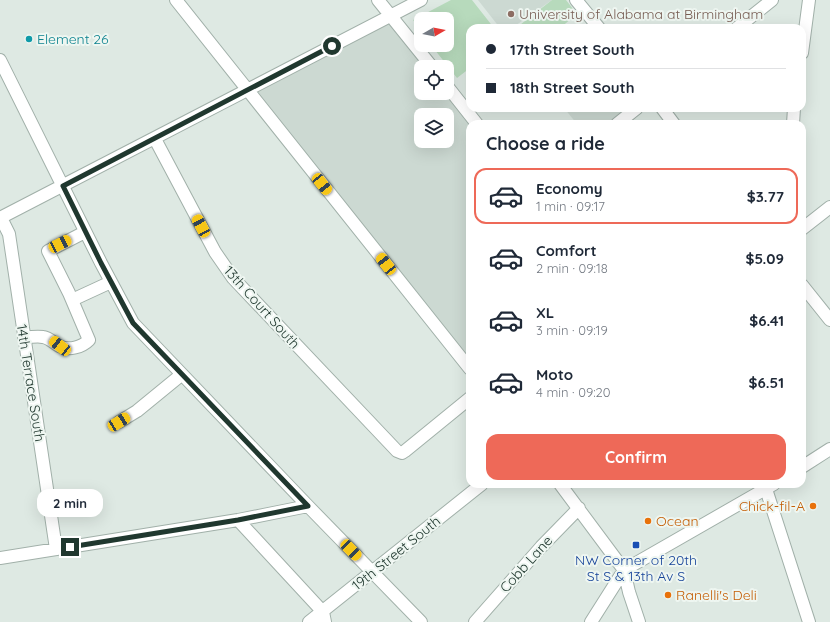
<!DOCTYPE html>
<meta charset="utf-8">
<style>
:root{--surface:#fff;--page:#f6f6f7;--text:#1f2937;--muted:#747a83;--line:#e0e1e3;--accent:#ee6958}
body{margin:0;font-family:Quicksand,sans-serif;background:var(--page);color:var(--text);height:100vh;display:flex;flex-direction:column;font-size:15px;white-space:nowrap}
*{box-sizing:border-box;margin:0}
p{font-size:13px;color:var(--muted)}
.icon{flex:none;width:22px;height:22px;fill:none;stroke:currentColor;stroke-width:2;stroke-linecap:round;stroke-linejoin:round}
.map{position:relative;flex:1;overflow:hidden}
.panel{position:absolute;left:466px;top:120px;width:340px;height:368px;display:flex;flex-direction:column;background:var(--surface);border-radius:12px;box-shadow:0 4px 16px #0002}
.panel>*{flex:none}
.hud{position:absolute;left:466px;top:24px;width:340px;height:88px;border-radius:12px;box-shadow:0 4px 16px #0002;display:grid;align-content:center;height:88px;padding:0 20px;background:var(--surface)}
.needle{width:26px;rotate:81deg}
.tools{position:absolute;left:414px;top:12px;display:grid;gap:8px}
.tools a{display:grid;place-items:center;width:40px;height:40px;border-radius:8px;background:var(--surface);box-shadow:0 4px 16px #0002;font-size:20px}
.end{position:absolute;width:18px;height:18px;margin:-9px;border:5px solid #20382f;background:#fff;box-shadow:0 0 0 2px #fff}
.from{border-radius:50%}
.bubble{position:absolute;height:28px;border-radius:12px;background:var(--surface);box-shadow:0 4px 16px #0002;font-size:13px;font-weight:700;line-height:28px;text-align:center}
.car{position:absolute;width:12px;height:24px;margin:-12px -6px;border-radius:5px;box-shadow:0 0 3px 1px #0007;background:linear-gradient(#f5c518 24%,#345 0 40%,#f5c518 0 76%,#345 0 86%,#f5c518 0)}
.hud b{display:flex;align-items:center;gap:14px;height:38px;font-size:15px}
.hud b+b{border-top:1px solid var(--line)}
.hud i{width:10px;height:10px;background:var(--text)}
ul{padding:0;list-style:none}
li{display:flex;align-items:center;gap:12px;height:56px;margin:0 8px 6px;padding:0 12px;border:2px solid transparent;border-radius:12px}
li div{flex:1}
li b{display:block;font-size:15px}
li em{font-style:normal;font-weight:700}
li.active{border-color:var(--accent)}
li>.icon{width:36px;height:36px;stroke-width:1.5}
h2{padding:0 20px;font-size:18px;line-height:48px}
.action{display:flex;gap:8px;margin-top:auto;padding:8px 20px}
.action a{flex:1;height:46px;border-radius:12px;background:var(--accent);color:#fff;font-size:16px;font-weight:700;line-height:46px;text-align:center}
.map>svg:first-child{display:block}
.built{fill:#ccd9d2;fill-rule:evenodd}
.green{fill:#b7dabc}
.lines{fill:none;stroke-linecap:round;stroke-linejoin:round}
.minor-casing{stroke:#a1b0a9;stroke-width:14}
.minor{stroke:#fff;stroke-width:12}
.route{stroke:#20382f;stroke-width:5}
.education-dot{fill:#8d6e63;stroke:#eef6f1;stroke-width:1.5}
.culture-dot{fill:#0f9aa8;stroke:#eef6f1;stroke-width:1.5}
.food-dot{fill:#e8710a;stroke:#eef6f1;stroke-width:1.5}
.transit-dot{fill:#1a4fb4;stroke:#eef6f1;stroke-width:1.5}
.labels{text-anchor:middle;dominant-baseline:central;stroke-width:4;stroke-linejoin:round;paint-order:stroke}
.education-label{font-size:14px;fill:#785e54;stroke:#eef6f1;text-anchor:start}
.culture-label{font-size:14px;fill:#0d838f;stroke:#eef6f1;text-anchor:start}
.street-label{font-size:14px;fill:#20382f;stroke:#eef6f1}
.food-label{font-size:14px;fill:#c56008;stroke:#eef6f1;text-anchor:start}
.transit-label{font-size:14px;fill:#164399;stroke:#eef6f1}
</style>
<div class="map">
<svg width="830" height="622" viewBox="0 0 830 622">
<rect width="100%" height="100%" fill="#dee9e3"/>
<!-- built -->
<path class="built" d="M478,0H552L512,28H500Z
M391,16L431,67H421V93H447L470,124V370L247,90ZM421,115H447V141H421Z
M564,108H637L617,124H577Z"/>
<!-- green -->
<path class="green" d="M451,0H472L494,28H470V68L457,78L431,45H447V19H421V31L413,20Z
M552,0H566L577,14L560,28H516Z"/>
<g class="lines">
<!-- minor casing -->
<g class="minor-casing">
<path id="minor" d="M176,0L470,369
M378,0L432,67
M576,0L599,28
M737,28L772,0
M802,53L809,0
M0,60L101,263L133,323L308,506L421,622
M447,86L477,124
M662,108L674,124
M617,124L637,108
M793,124L794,108
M155,139L215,252L233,278L397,451L402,453L405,451L470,398
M0,218L421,0
M1,218L9,234L56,549
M802,229L830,207
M802,285L830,320
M72,300L111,282
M24,338C30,337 37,336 43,337C50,338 53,343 59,346C69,351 82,347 89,340L69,293L48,251L85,232
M119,422L137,411L181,375
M802,467L830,449
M560,484L624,570L629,592L639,622
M762,484L766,489L809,622
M238,520L323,612L325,622
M0,558L238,520L308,506
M309,622L482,484
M475,622L541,547L579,508
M591,622L624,570L774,484"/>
</g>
<!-- minor -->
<use href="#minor" class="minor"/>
</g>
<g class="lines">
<!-- route -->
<path class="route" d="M70,547L238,520L308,506L133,323L101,263L63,186L332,46"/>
</g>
<!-- markers -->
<circle class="education-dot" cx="511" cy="14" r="4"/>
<circle class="culture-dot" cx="29" cy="39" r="4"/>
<g class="food-dot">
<circle cx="813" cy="506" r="4"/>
<circle cx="648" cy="521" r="4"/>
<circle cx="668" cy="595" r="4"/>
</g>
<rect class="transit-dot" x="632" y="541" width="8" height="8" rx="2"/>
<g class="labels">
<!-- education labels -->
<g class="education-label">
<text x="519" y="14">University of Alabama at Birmingham</text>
</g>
<!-- culture labels -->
<g class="culture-label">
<text x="37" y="39">Element 26</text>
</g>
<!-- street labels -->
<g class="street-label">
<text transform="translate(262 307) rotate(48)">13th Court South</text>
<text transform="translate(31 383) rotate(81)">14th Terrace South</text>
<text transform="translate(396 553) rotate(-39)">19th Street South</text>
<text transform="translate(526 564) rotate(-48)">Cobb Lane</text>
</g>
<!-- food labels -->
<g class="food-label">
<text x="805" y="506" text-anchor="end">Chick-fil-A</text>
<text x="656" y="521">Ocean</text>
<text x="676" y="595">Ranelli's Deli</text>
</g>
<!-- transit labels -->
<g class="transit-label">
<text x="636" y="560">NW Corner of 20th<tspan x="636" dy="16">St S &amp; 13th Av S</tspan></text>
</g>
</g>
</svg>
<div class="tools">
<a><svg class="needle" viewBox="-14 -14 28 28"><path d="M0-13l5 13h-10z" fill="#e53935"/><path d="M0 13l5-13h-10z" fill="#747a83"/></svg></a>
<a><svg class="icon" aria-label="locate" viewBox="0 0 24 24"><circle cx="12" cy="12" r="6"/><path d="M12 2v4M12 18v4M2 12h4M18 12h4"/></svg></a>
<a><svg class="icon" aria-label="layers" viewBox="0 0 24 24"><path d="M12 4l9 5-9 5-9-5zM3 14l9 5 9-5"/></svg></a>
</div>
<i class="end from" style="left:332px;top:46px"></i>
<i class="end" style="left:70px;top:547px"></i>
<div class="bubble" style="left:37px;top:489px;width:66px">2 min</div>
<i class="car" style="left:322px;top:184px;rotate:141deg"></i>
<i class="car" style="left:201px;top:226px;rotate:332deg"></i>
<i class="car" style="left:60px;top:244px;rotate:63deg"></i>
<i class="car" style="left:386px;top:264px;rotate:322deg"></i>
<i class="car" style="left:60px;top:346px;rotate:308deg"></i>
<i class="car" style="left:119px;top:422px;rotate:58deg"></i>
<i class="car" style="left:351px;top:550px;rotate:135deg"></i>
<div class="hud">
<b><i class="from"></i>17th Street South</b>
<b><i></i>18th Street South</b>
</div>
<section class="panel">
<h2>Choose a ride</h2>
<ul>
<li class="active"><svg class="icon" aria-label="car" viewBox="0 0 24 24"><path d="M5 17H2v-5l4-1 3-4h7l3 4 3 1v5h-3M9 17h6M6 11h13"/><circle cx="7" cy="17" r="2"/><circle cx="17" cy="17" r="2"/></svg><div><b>Economy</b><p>1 min · 09:17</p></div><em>$3.77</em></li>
<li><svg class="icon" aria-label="car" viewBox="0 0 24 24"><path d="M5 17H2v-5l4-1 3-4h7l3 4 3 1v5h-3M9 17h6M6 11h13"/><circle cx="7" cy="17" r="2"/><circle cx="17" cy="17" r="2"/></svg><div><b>Comfort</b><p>2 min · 09:18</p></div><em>$5.09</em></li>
<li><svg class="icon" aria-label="car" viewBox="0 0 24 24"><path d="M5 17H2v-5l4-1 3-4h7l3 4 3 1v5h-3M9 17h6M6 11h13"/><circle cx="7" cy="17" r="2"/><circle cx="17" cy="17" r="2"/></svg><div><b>XL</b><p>3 min · 09:19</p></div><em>$6.41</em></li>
<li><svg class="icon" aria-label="car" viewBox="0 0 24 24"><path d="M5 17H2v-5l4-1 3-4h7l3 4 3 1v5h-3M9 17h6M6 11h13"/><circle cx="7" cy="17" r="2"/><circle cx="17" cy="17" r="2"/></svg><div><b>Moto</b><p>4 min · 09:20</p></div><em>$6.51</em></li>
</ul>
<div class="action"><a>Confirm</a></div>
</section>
</div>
